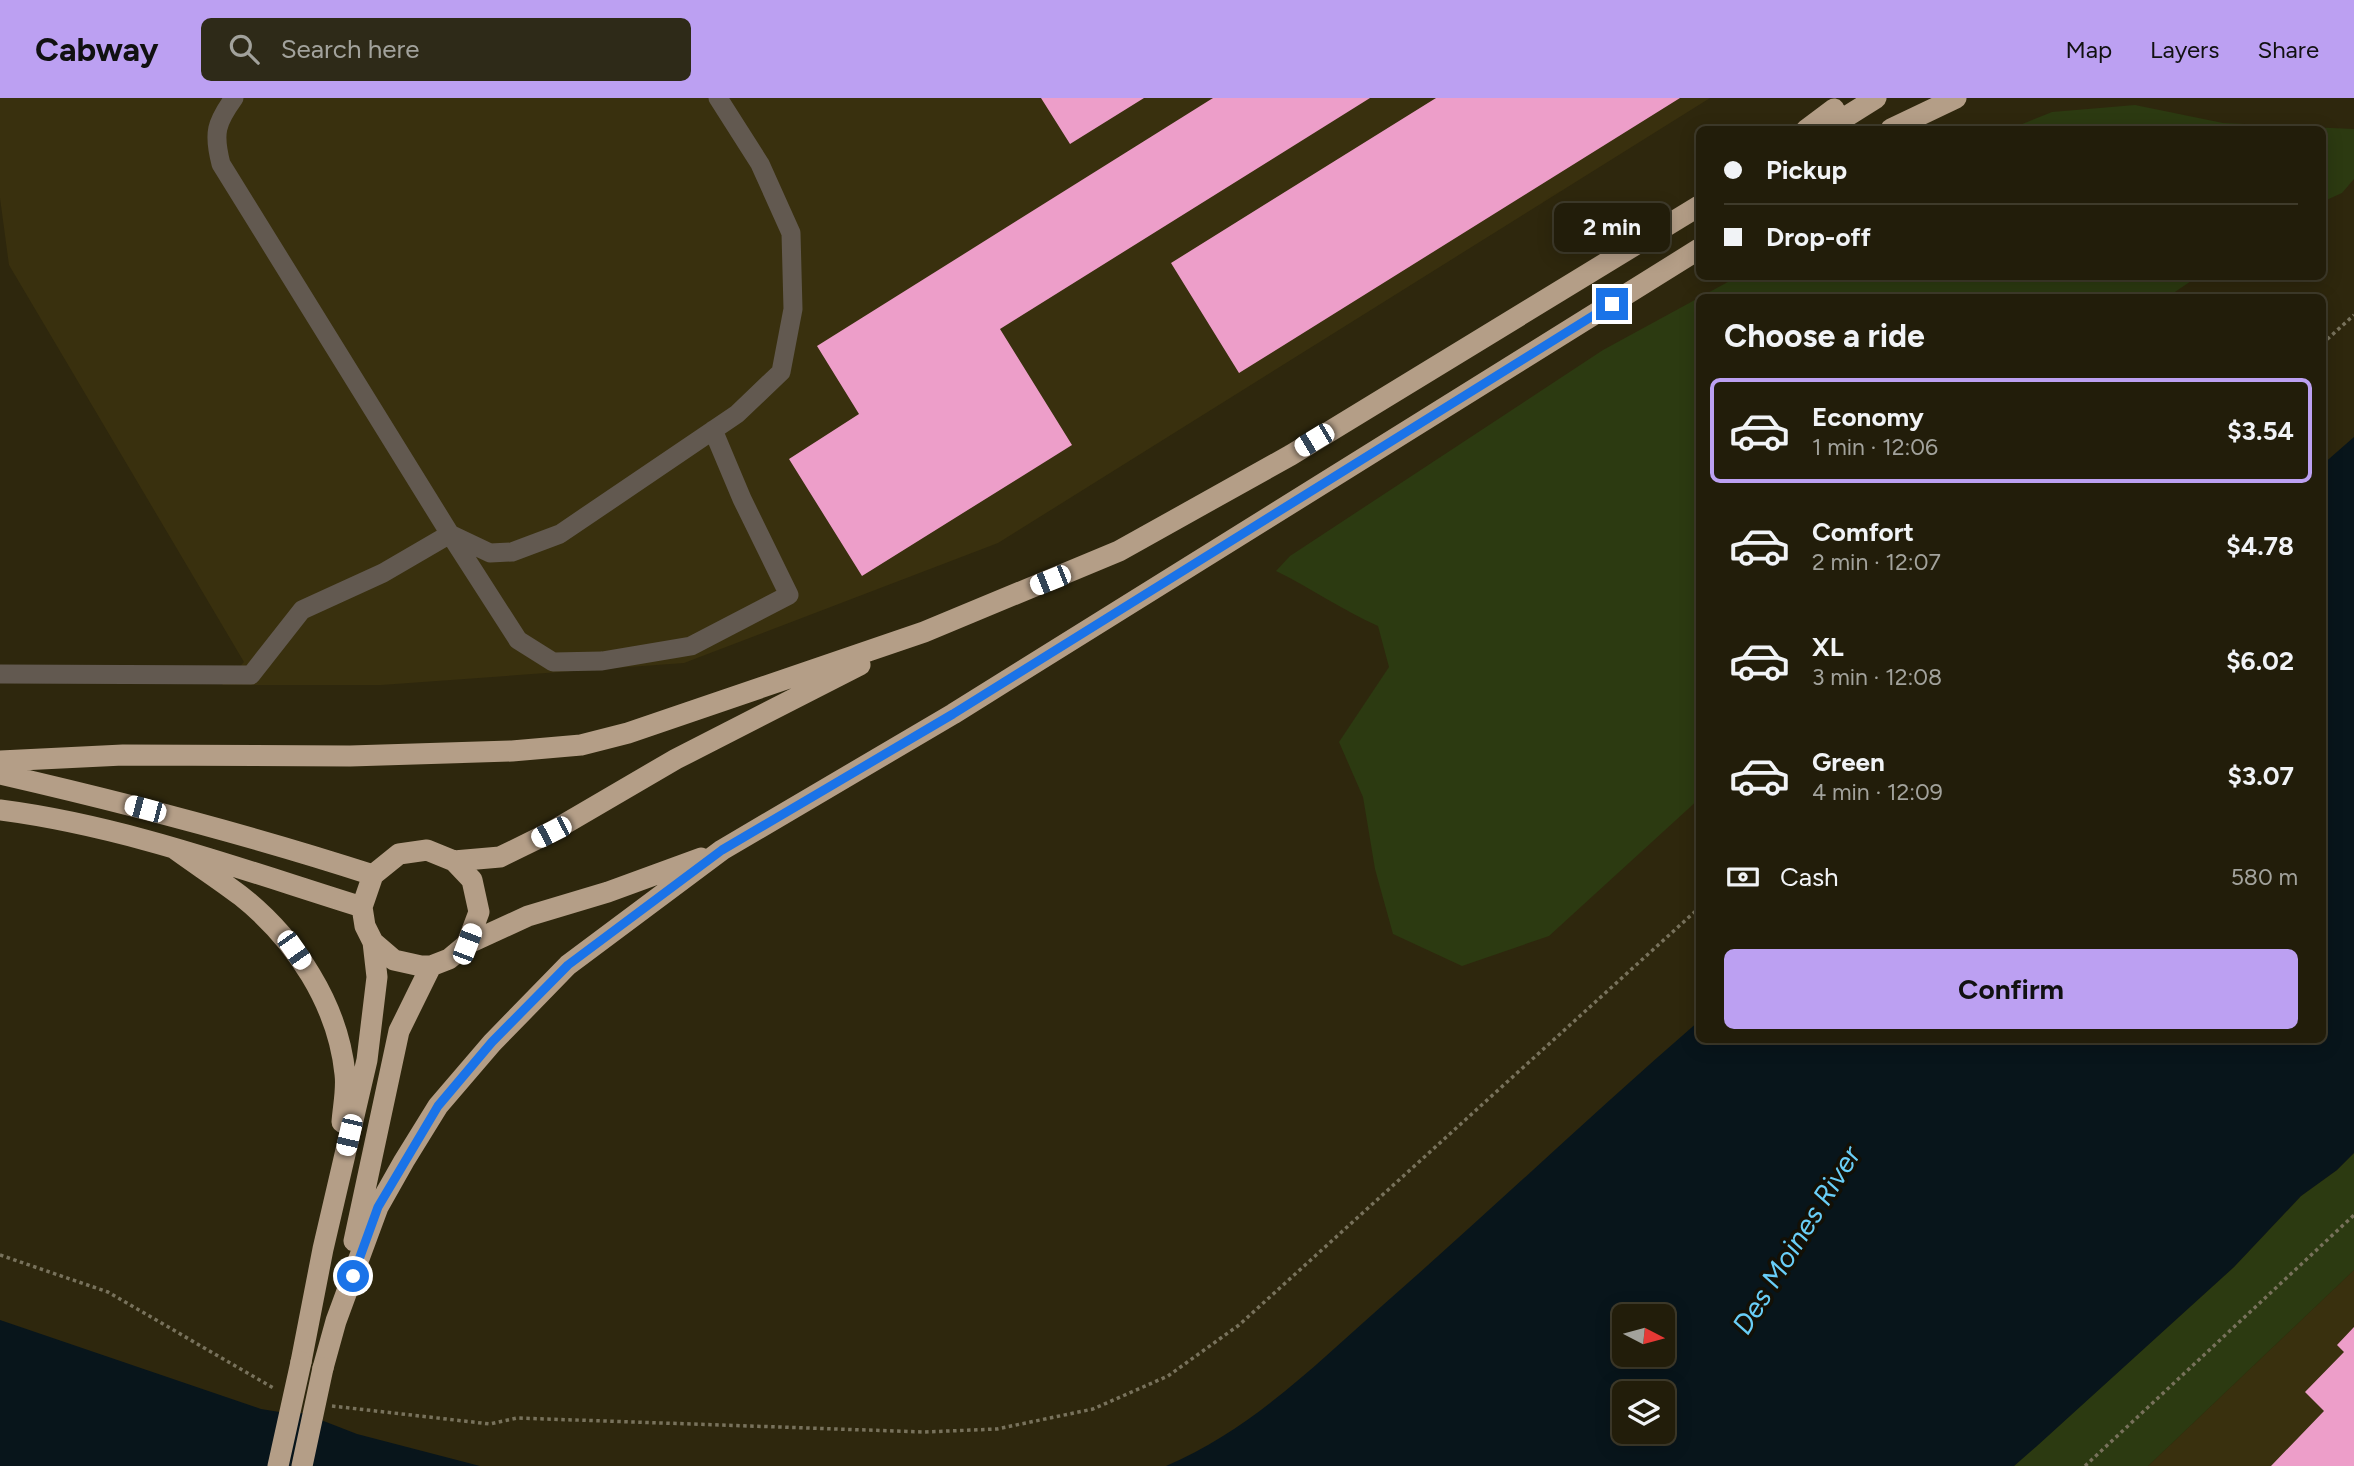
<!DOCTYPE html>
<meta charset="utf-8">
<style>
:root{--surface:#221d0a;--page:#2e2a18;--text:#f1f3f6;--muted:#a2a29c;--line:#3f3b2b;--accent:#bca0f2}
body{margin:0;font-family:Figtree,sans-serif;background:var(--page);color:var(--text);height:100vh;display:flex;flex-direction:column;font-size:26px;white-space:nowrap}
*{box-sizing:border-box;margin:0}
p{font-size:23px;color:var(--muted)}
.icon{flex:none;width:38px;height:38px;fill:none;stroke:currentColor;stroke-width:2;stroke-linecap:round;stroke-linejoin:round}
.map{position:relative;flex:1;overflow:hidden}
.panel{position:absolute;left:1696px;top:196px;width:630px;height:749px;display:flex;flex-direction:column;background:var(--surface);border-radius:10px;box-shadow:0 4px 18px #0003,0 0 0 2px var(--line)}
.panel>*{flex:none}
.banner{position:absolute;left:1696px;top:28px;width:630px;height:154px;border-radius:10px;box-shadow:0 4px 18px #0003,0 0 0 2px var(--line);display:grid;align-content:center;height:154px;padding:0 28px;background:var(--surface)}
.needle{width:46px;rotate:96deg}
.buttons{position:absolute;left:1612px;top:1206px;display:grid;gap:14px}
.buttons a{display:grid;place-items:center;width:63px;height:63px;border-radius:10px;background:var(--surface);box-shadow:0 4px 18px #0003,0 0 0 2px var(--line);font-size:35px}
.end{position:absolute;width:32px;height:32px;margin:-16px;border:9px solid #1a73e8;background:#fff;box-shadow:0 0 0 4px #fff}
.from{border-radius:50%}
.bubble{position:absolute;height:49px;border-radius:10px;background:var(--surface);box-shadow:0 4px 18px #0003,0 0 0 2px var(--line);font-size:23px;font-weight:700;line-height:49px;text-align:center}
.car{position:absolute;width:21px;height:42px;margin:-21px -10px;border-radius:9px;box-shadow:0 0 5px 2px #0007;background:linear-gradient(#fff 24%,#345 0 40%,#fff 0 76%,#345 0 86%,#fff 0)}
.banner b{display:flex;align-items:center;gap:24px;height:66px;font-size:26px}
.banner b+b{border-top:2px solid var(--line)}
.banner i{width:18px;height:18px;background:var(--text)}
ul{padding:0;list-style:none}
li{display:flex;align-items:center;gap:21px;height:105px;margin:0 14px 10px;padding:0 14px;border:4px solid transparent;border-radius:10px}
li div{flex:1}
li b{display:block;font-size:26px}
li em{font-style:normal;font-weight:700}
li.active{border-color:var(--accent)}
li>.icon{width:63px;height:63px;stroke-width:1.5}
h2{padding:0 28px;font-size:32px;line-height:84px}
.pay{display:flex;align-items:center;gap:18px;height:77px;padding:0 28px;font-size:26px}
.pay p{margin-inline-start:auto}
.action{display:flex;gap:14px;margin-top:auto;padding:14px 28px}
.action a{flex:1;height:80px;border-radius:10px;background:var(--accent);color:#111;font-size:28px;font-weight:700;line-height:80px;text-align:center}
header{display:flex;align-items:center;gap:42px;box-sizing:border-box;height:98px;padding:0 35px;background:var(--accent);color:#111}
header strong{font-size:33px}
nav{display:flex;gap:38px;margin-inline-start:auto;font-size:24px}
.search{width:490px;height:63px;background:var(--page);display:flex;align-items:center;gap:18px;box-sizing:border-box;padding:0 24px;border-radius:10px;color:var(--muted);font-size:26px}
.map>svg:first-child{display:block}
.built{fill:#39300e}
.green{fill:#2c3a11}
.water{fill:#08151b;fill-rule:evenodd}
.building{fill:#ed9ec9}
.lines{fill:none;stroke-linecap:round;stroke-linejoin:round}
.path{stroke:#78725c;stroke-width:3.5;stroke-dasharray:3.5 3.5;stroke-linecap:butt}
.minor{stroke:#625950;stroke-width:19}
.highway{stroke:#b49e87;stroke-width:21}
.highway-bridge{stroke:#b49e87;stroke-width:21}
.route{stroke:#1a73e8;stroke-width:9}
.labels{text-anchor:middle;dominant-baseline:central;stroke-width:7;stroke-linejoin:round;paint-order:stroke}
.water-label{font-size:28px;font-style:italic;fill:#69cef7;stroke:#131006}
</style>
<header>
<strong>Cabway</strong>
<div class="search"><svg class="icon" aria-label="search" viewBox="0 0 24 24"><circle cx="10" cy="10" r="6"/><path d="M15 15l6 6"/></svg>Search here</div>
<nav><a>Map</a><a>Layers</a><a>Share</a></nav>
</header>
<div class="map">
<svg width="2354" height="1368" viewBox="0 0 2354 1368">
<rect width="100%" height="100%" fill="#2e270d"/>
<!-- built -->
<path class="built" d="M0,0H1710L998,445L684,565L381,587H222L244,564L9,167L0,100Z
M2354,1172V1368H2148Z"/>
<!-- green -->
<path class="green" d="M2135,7L2223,25L2354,31V81L2342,95L2322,104V32L2010,31L2052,14Z
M1737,179H2197L2172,196L2154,200H1699V701L1549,838L1462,868L1393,836L1375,771L1363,699L1339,644L1389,569L1378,528C1342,512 1311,490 1276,473L1290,458L1603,252Z
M2354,1055V1172L2148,1368H2014L2234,1169L2301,1098L2337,1072Z"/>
<!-- water -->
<path class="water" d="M2354,339V1055L2337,1072L2301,1098L2234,1169L2037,1348L2014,1368H1166C1251,1332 1315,1267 1383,1207C1489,1114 1592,1016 1699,923V942H2322V367ZM1624,1218H1662V1256H1624ZM1624,1295H1662V1334H1624Z
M0,1222L261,1311L292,1316L303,1315L357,1336L480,1368H0Z"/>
<!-- building -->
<path class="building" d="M1041,0H1144L1070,46Z
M1213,0H1370L1000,231L1072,347L862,478L789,361L859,316L817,248Z
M1436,0H1680L1239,275L1171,165Z
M2354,1229V1368H2271L2324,1313L2305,1294L2344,1254L2337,1247Z"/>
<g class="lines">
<!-- path -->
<path class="path" d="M2322,246L2354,217
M0,1157L108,1194L275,1291
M332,1308L490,1326L517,1320L924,1334L997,1331L1093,1311L1168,1278L1239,1227L1699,810
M2085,1368L2354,1117"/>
<!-- minor -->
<path class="minor" d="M234,0C216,25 213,35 221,66L450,436L490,455L512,454L560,436L737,316L781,274L793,211L791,135L760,66L718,0
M0,576L251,577L302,512L383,475L450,436L518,542L553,564L602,563L691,548L789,497L742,401L713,332"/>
<!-- highway -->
<path class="highway" d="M1891,31L1956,0
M1806,32L1834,11
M1825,32L1876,0
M0,663L123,657L350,658L512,653L581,647L628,635L924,534L1119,453L1291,357L1699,108
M0,676C126,705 250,737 373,777
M0,712C124,728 243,772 362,809
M175,751C197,767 220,782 241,798C295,841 338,906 345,976C347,991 343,1009 342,1024
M454,763L472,782L479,814L467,846
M373,844L394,862L421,868H431L449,861L467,846L528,818L608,794L701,760
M354,1143L399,933L431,868
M301,1264L323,1151L367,962L377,879L373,844L365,828L362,809L373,777L399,756L427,752L454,763L500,759L551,734L676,661L860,567
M323,1270L336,1223L378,1109L404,1063L438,1008L492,945L568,867L722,752L953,616L1699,151"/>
<!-- highway-bridge -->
<path class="highway-bridge" d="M278,1368L301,1264
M302,1368L323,1270"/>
</g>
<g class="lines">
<!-- route -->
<path class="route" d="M353,1178L378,1109L438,1008L492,944L568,867L722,752L953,616L1612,206"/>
</g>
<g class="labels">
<!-- water labels -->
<g class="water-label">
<text transform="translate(1796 1142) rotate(-58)">Des Moines River</text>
</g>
</g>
</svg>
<div class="buttons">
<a><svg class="needle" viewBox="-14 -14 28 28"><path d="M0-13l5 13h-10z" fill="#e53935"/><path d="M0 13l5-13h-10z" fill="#a2a29c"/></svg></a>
<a><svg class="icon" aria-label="layers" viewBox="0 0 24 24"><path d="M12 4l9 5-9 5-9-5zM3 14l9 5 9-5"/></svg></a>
</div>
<i class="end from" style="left:353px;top:1178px"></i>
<i class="end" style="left:1612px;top:206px"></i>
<div class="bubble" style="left:1554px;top:105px;width:116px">2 min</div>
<i class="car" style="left:1314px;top:342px;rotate:239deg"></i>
<i class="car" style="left:1050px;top:482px;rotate:248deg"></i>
<i class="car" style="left:145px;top:711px;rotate:285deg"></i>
<i class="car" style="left:551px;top:734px;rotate:243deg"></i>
<i class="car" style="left:467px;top:846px;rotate:21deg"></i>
<i class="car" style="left:294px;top:852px;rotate:145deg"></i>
<i class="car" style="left:349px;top:1037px;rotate:193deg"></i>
<div class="banner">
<b><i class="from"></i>Pickup</b>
<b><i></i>Drop-off</b>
</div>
<section class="panel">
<h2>Choose a ride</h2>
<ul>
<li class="active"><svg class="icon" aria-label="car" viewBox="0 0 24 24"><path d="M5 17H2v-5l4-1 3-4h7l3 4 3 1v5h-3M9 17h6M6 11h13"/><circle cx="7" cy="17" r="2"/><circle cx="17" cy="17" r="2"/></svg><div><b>Economy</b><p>1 min · 12:06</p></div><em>$3.54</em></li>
<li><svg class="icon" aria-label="car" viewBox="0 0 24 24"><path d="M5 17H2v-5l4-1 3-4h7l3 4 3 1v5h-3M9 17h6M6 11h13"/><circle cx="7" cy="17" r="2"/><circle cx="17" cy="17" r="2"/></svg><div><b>Comfort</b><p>2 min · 12:07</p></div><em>$4.78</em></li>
<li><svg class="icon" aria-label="car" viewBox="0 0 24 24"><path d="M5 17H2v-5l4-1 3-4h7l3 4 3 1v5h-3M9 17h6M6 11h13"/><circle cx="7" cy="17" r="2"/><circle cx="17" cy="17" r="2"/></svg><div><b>XL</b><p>3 min · 12:08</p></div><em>$6.02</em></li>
<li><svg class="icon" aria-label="car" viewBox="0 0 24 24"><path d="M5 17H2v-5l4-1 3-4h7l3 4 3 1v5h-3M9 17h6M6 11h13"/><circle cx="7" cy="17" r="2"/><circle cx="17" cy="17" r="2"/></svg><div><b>Green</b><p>4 min · 12:09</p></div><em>$3.07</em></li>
</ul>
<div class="pay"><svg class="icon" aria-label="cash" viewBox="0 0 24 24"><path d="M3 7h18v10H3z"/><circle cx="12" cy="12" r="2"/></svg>Cash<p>580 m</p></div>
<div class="action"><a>Confirm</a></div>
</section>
</div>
